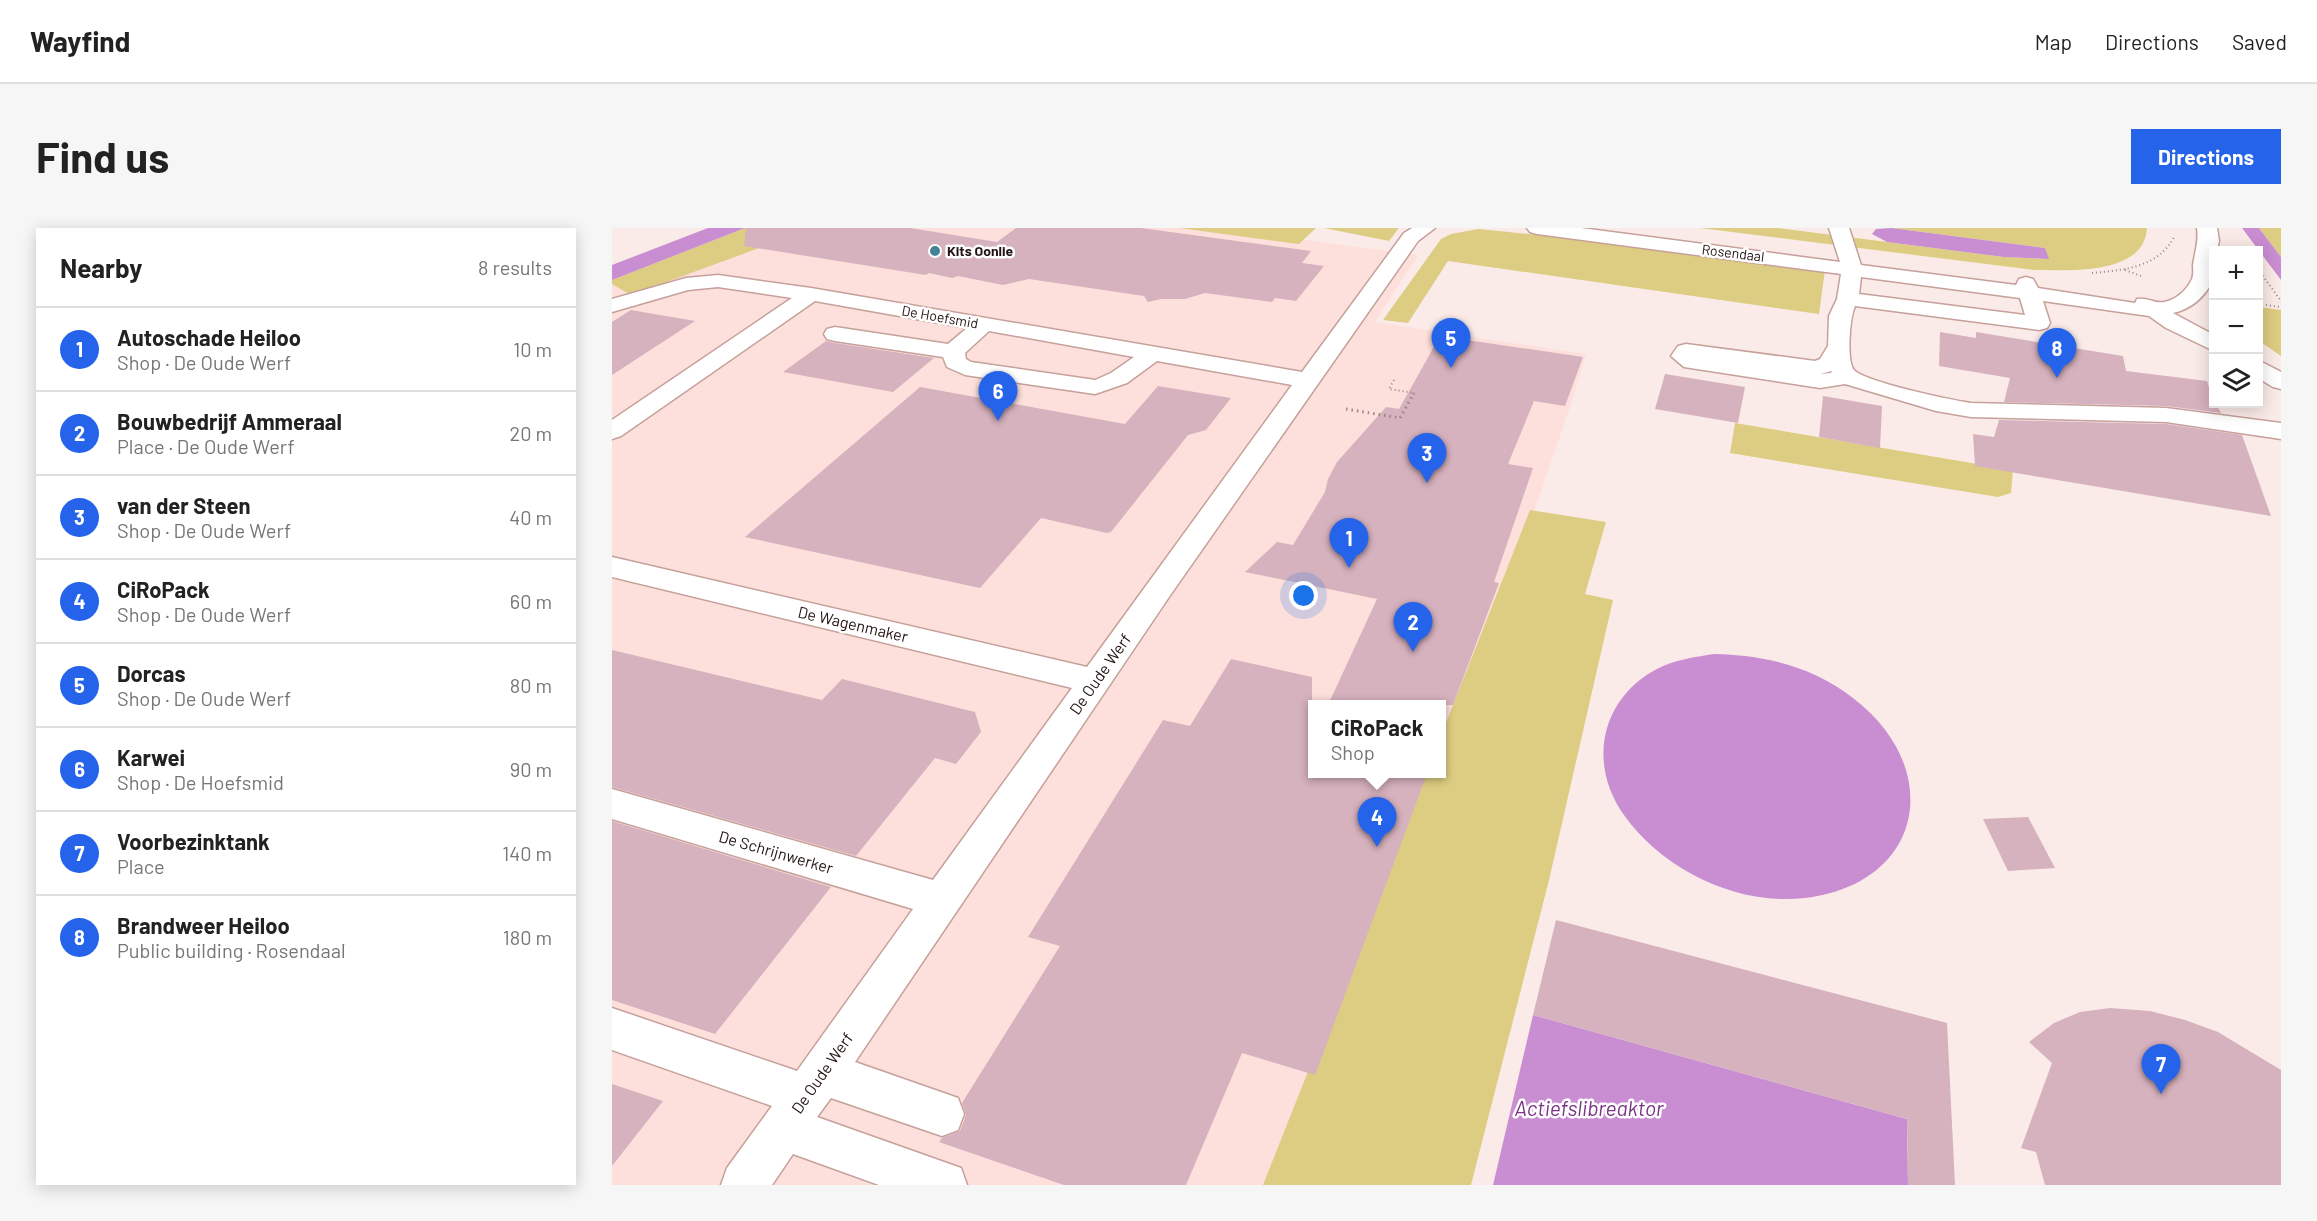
<!DOCTYPE html>
<meta charset="utf-8">
<style>
:root{--surface:#fff;--page:#f6f6f6;--text:#222;--muted:#767676;--line:#e0e0e0;--accent:#2563eb}
body{margin:0;font-family:Barlow,sans-serif;background:var(--page);color:var(--text)}
.controls{position:absolute;right:18px;top:18px;display:grid;overflow:hidden;border-radius:0px;box-shadow:0 3px 15px #0003}
.controls button{width:54px;height:54px;display:grid;place-items:center;padding:0;border:0;border-bottom:2px solid var(--line);background:var(--surface);color:var(--text);font:30px sans-serif}
.you{position:absolute;left:692px;top:368px;width:21px;height:21px;margin:-15px;border:4px solid #fff;border-radius:50%;background:#1a73e8;box-shadow:0 0 0 9px #1a73e833}
.badge{display:grid;place-items:center;width:39px;height:39px;border-radius:50%;background:var(--accent);color:#fff;font-size:20px;font-weight:700}
.pin{position:absolute;translate:-50% -50px;filter:drop-shadow(0 2px 3px #0008)}
.pin::after{content:'';position:absolute;top:32px;width:21px;height:18px;background:inherit;clip-path:polygon(0 0,100% 0,50% 100%)}
.popup{position:absolute;left:696px;top:472px;width:138px;height:78px;box-sizing:border-box;display:grid;place-content:center;border-radius:0px;background:var(--surface);filter:drop-shadow(0 2px 4px #0005);font-size:20px;white-space:nowrap;color:var(--muted)}
.popup b{font-size:22px;color:var(--text)}
.popup::after{content:'';position:absolute;left:50%;top:100%;margin-left:-12px;border:12px solid transparent;border-top-color:var(--surface)}
.list{margin:0;padding:0;list-style:none}
h2{display:flex;justify-content:space-between;align-items:center;height:78px;margin:0;padding:0 24px;font-size:26px}
h2 small{font-size:20px;font-weight:400;color:var(--muted)}
.list li{display:grid;grid-template-columns:39px 1fr auto;gap:18px;align-items:center;box-sizing:border-box;height:84px;padding:0 24px;border-top:2px solid var(--line)}
.list b{display:block;font-size:22px;white-space:nowrap}
.list p{margin:0;font-size:20px;white-space:nowrap;color:var(--muted)}
.list em{font-size:20px;font-style:normal;color:var(--muted)}
.icon{flex:none;width:33px;height:33px;fill:none;stroke:currentColor;stroke-width:2;stroke-linecap:round;stroke-linejoin:round}
.map{position:relative;flex:none;width:1669px;height:957px;overflow:hidden;border-radius:0px}
header{display:flex;align-items:center;gap:36px;box-sizing:border-box;height:84px;padding:0 30px;background:var(--surface);border-bottom:2px solid var(--line)}
header strong{font-size:28px}
nav{display:flex;gap:33px;margin-inline-start:auto;font-size:21px}
.intro{display:flex;align-items:center;justify-content:space-between;box-sizing:border-box;height:144px;padding:0 36px}
h1{margin:0;font-size:42px}
.button{padding:15px 27px;border-radius:0px;background:var(--accent);color:#fff;font-size:21px;font-weight:700}
main{display:flex;gap:36px;padding:0 36px}
aside{flex:1;background:var(--surface);border-radius:0px;box-shadow:0 3px 15px #0003}
.map>svg:first-child{display:block}
</style>
<header>
<strong>Wayfind</strong>
<nav><a>Map</a><a>Directions</a><a>Saved</a></nav>
</header>
<div class="intro"><h1>Find us</h1><a class="button">Directions</a></div>
<main>
<aside>
<h2>Nearby<small>8 results</small></h2>
<ul class="list">
<li><span class="badge">1</span><div><b>Autoschade Heiloo</b><p>Shop · De Oude Werf</p></div><em>10 m</em></li>
<li><span class="badge">2</span><div><b>Bouwbedrijf Ammeraal</b><p>Place · De Oude Werf</p></div><em>20 m</em></li>
<li><span class="badge">3</span><div><b>van der Steen</b><p>Shop · De Oude Werf</p></div><em>40 m</em></li>
<li><span class="badge">4</span><div><b>CiRoPack</b><p>Shop · De Oude Werf</p></div><em>60 m</em></li>
<li><span class="badge">5</span><div><b>Dorcas</b><p>Shop · De Oude Werf</p></div><em>80 m</em></li>
<li><span class="badge">6</span><div><b>Karwei</b><p>Shop · De Hoefsmid</p></div><em>90 m</em></li>
<li><span class="badge">7</span><div><b>Voorbezinktank</b><p>Place</p></div><em>140 m</em></li>
<li><span class="badge">8</span><div><b>Brandweer Heiloo</b><p>Public building · Rosendaal</p></div><em>180 m</em></li>
</ul>
</aside>
<div class="map">
<svg width="1669" height="957" viewBox="0 0 1669 957">
<rect width="100%" height="100%" fill="#fbebe8"/>
<path fill="#fde0db" fill-rule="evenodd" d="M 140,0 L 604,0 L 806,27 L 763,94 L 974,126 L 961,170 L 692,957 L 0,957 L 0,50 ZM 700,476 L 830,476 L 830,546 L 700,546 Z"/>
<g fill="#ddcd82">
<path d="M 133,0 L 202,0 L 19,67 L 0,56 L 0,52 Z"/>
<path d="M 567,0 L 704,0 L 687,16 Z"/>
<path d="M 712,0 L 786,0 L 786,1 L 777,13 Z"/>
<path d="M 1088,0 L 1166,0 L 1392,29 L 1436,31 L 1433,20 L 1279,0 L 1535,0 C 1532,48 1457,42 1422,42 Z"/>
<path d="M 1647,0 L 1669,0 L 1669,29 Z"/>
<path d="M 866,1 L 977,12 L 1213,42 L 1207,86 L 836,33 L 796,95 L 771,92 L 829,11 L 839,6 Z"/>
<path d="M 1647,79 L 1669,82 L 1669,128 L 1647,113 Z"/>
<path d="M 1123,195 L 1401,242 L 1399,265 L 1386,269 L 1118,225 Z"/>
<path d="M 918,282 L 994,294 L 973,366 L 1001,372 L 937,652 L 859,957 L 651,957 L 814,546 L 830,546 L 830,505 Z"/>
</g>
<g fill="#c98dd2">
<path d="M 96,0 L 133,0 L 0,52 L 0,37 Z"/>
<path d="M 1279,0 L 1433,20 L 1437,31 L 1392,29 L 1275,14 L 1260,6 L 1264,1 Z"/>
<path d="M 1630,0 L 1647,0 L 1669,29 L 1669,52 Z"/>
<path d="M 1102,426 C 1152,427 1200,438 1241,470 C 1332,539 1314,655 1193,670 C 1125,678 1051,642 1012,587 C 974,534 990,467 1049,439 C 1066,431 1084,429 1102,426 Z"/>
<path d="M 921,787 L 1295,891 L 1296,957 L 881,957 Z"/>
</g>
<g fill="#d6b1be">
<path d="M 134,0 L 298,0 L 385,14 L 404,0 L 529,0 L 699,23 L 690,35 L 712,38 L 684,73 L 663,70 L 660,74 L 593,65 L 573,71 L 549,71 L 536,74 L 532,68 L 417,51 L 391,57 L 346,48 L 340,50 L 317,45 L 314,47 L 132,18 Z"/>
<path d="M 19,82 L 83,93 L 0,147 L 0,94 Z"/>
<path d="M 1328,104 L 1364,110 L 1364,104 L 1511,128 L 1514,143 L 1595,153 L 1602,176 L 1604,176 L 1609,185 L 1554,178 L 1392,174 L 1398,150 L 1327,138 Z"/>
<path d="M 828,108 L 971,129 L 953,178 L 922,173 L 896,236 L 921,240 L 882,354 L 887,355 L 841,477 L 716,477 L 765,371 L 633,344 L 665,314 L 681,317 L 713,264 L 716,251 L 725,234 L 774,179 L 787,181 Z"/>
<path d="M 214,113 L 223,115 L 322,130 L 281,164 L 171,144 Z"/>
<path d="M 1053,146 L 1133,159 L 1126,195 L 1043,181 Z"/>
<path d="M 546,158 L 619,170 L 594,202 L 576,207 L 499,304 L 495,305 L 429,290 L 368,360 L 133,309 L 308,159 L 513,196 Z"/>
<path d="M 1211,168 L 1270,178 L 1268,220 L 1207,209 Z"/>
<path d="M 1387,192 L 1554,196 L 1630,207 L 1659,288 L 1363,238 L 1361,206 L 1382,209 Z"/>
<path d="M 0,422 L 210,472 L 230,451 L 363,484 L 369,504 L 344,536 L 323,530 L 244,628 L 0,559 Z"/>
<path d="M 619,431 L 700,449 L 700,546 L 815,546 L 703,847 L 630,825 L 574,957 L 452,957 L 327,914 L 330,910 L 348,903 L 354,887 L 350,875 L 448,718 L 416,709 L 551,492 L 578,498 Z"/>
<path d="M 1416,589 L 1443,640 L 1396,643 L 1371,591 Z"/>
<path d="M 0,593 L 219,659 L 103,806 L 0,772 Z"/>
<path d="M 944,692 L 1335,795 L 1343,957 L 1296,957 L 1295,891 L 921,787 Z"/>
<path d="M 1498,780 L 1538,783 L 1573,792 L 1606,804 L 1669,842 L 1669,957 L 1433,957 L 1424,924 L 1409,920 L 1440,835 L 1417,814 L 1442,795 L 1468,784 Z"/>
<path d="M 0,856 L 51,873 L 0,938 Z"/>
</g>
<g fill="none" stroke-linecap="round" stroke-linejoin="round">
<defs>
<g id="minor">
<path d="M 800,0 L 823,0 L 806,13 L 557,369 L 243,834 L 346,870 L 352,886 L 346,902 L 330,908 L 219,870 L 205,889 L 349,940 L 355,957 L 267,957 L 181,926 L 160,957 L 109,957 L 115,940 L 160,878 L 0,822 L 0,780 L 185,843 L 301,681 L 0,591 L 0,561 L 321,652 L 460,460 L 0,349 L 0,329 L 475,439 L 680,157 L 545,133 L 515,155 L 483,166 L 353,147 L 335,139 L 331,129 L 223,113 L 215,111 L 212,106 L 215,101 L 223,99 L 336,116 L 355,100 L 203,73 L 9,208 L 0,211 L 0,192 L 180,70 L 106,59 L 76,62 L 0,84 L 0,71 L 74,50 L 106,47 L 199,60 L 690,144 L 792,5 ZM 377,103 L 522,129 L 499,145 L 483,152 L 359,134 L 354,131 L 353,125 Z"/>
<path d="M 915,0 L 969,0 L 1228,34 L 1217,0 L 1237,0 L 1249,37 L 1404,57 L 1407,51 L 1414,49 L 1421,51 L 1426,60 L 1523,75 L 1525,71 C 1536,69 1543,76 1552,74 C 1564,72 1575,62 1580,51 C 1582,46 1581,42 1581,37 C 1583,23 1587,14 1585,0 L 1605,0 L 1607,13 L 1605,22 L 1602,22 C 1602,31 1604,44 1601,52 C 1593,69 1579,81 1561,85 L 1602,107 L 1602,123 L 1554,100 L 1537,88 L 1431,73 L 1438,95 L 1435,100 L 1427,102 L 1243,78 C 1238,89 1234,132 1242,142 C 1253,154 1339,172 1359,175 L 1554,180 L 1669,195 L 1669,211 L 1554,194 L 1359,189 L 1324,183 L 1233,156 L 1208,160 L 1072,139 L 1059,128 L 1066,118 L 1074,116 L 1203,133 L 1208,131 L 1216,118 L 1217,88 L 1225,71 L 1229,46 L 925,6 L 918,4 ZM 1249,49 L 1408,70 L 1413,87 L 1247,66 ZM 1220,143 L 1219,145 L 1208,146 Z"/>
<path d="M 1646,132 L 1669,144 L 1669,161 L 1661,159 L 1646,150 Z"/>
</g>
</defs>
<use href="#minor" stroke="#c6a09a" stroke-width="3"/>
<g stroke="#978885" stroke-width="2" stroke-dasharray="1 3" stroke-linecap="butt">
<path d="M 1646,41 L 1669,73"/>
<path d="M 1513,42 L 1529,48"/>
<path d="M 1480,45 C 1511,42 1546,40 1562,9"/>
<path d="M 1646,76 L 1669,79"/>
<path d="M 782,152 L 777,161 L 802,165 L 801,167"/>
</g>
<path stroke="#978885" stroke-width="3" stroke-dasharray="1.5 4" stroke-linecap="butt" d="M 734,181 L 788,190 L 802,165"/>
<use href="#minor" fill="#fff" fill-rule="evenodd"/>
</g>
<circle fill="#438396" stroke="#fff" stroke-width="2" cx="323" cy="23" r="6"/>
<g text-anchor="middle" stroke-width="5" stroke-linejoin="round" paint-order="stroke">
<g font-size="14" font-weight="bold" fill="#221412" stroke="#fff" text-anchor="start">
<text x="335" y="28">Kits Oonlie</text>
</g>
<g font-size="14" fill="#221412" stroke="#fff">
<text transform="translate(1121 25) rotate(7)" y="5">Rosendaal</text>
<text transform="translate(328 89) rotate(10)" y="5">De Hoefsmid</text>
</g>
<g font-size="16" fill="#221412" stroke="#fff">
<text transform="translate(241 396) rotate(13)" y="6">De Wagenmaker</text>
<text transform="translate(488 446) rotate(-55)" y="6">De Oude Werf</text>
<text transform="translate(164 624) rotate(16)" y="6">De Schrijnwerker</text>
<text transform="translate(210 845) rotate(-55)" y="6">De Oude Werf</text>
</g>
<g font-size="21" font-style="italic" fill="#7b3386" stroke="#fff">
<text x="977" y="888">Actiefslibreaktor</text>
</g>
</g>
</svg>
<div class="controls">
<button>+</button>
<button>−</button>
<button><svg class="icon" aria-label="layers" viewBox="0 0 24 24"><path d="M12 4l9 5-9 5-9-5zM3 14l9 5 9-5"/></svg></button>
</div>
<div class="you"></div>
<div class="pin badge" style="left:737px;top:340px">1</div>
<div class="pin badge" style="left:801px;top:424px">2</div>
<div class="pin badge" style="left:815px;top:255px">3</div>
<div class="pin badge" style="left:765px;top:619px">4</div>
<div class="popup"><b>CiRoPack</b>Shop</div>
<div class="pin badge" style="left:839px;top:140px">5</div>
<div class="pin badge" style="left:386px;top:193px">6</div>
<div class="pin badge" style="left:1549px;top:866px">7</div>
<div class="pin badge" style="left:1445px;top:150px">8</div>
</div>
</main>
